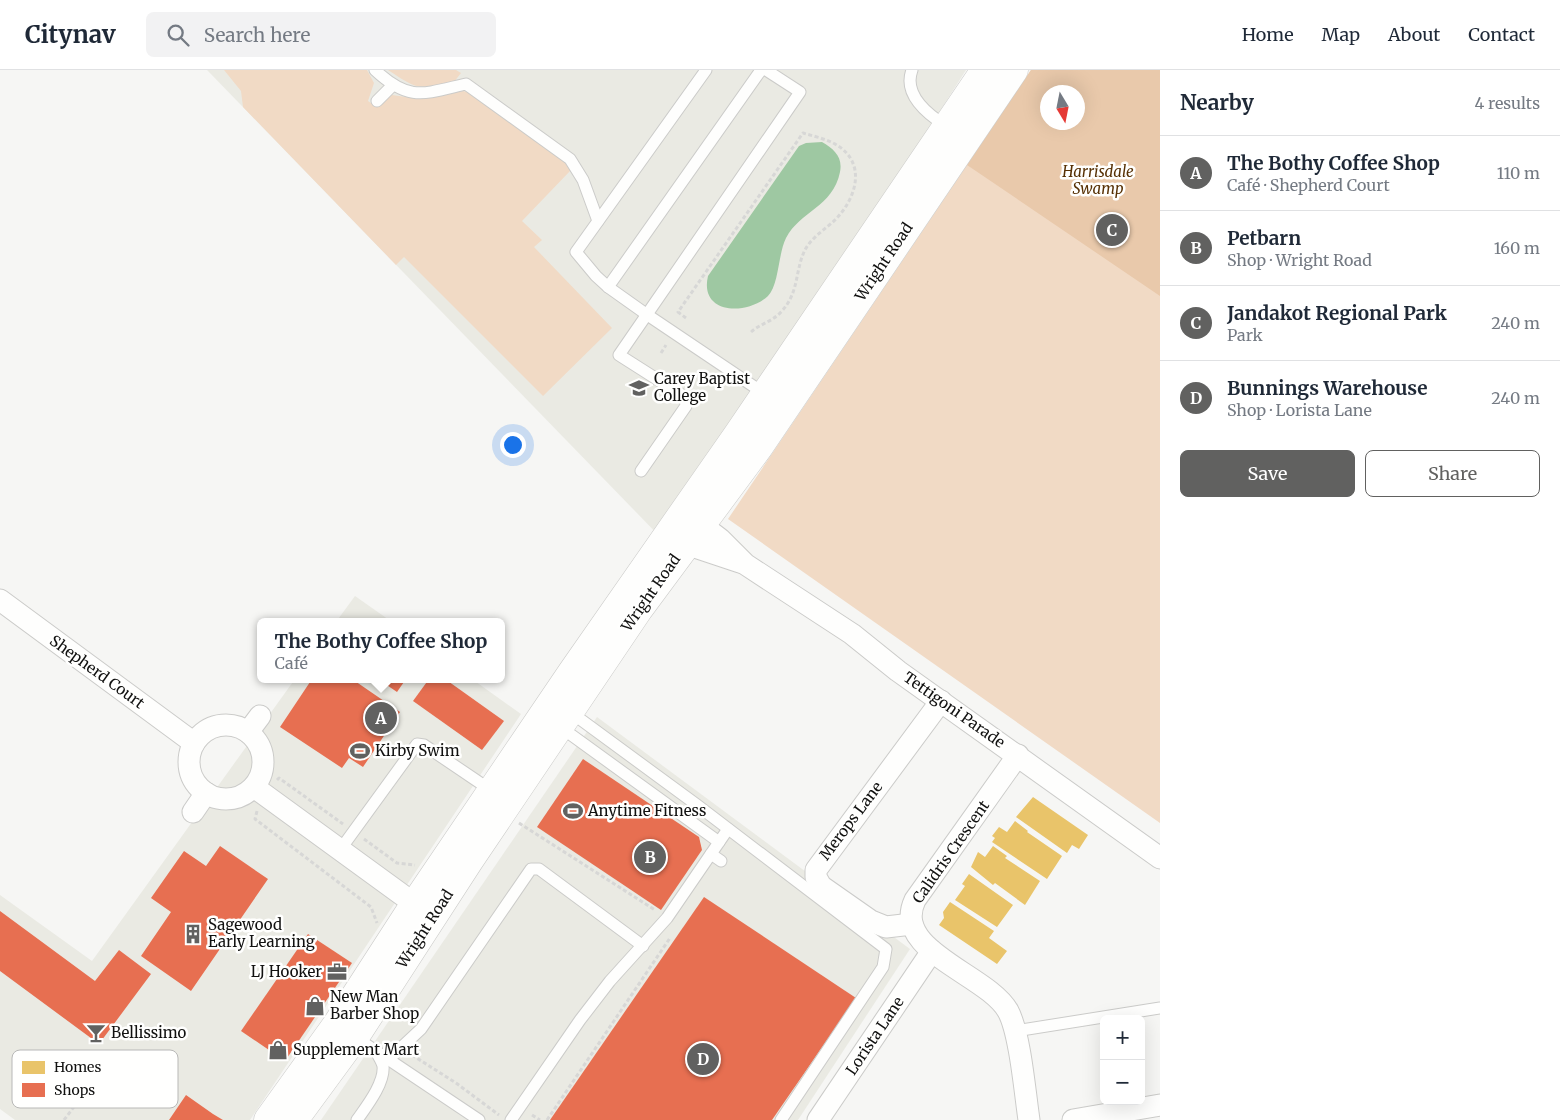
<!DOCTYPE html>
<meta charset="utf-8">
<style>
:root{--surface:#fff;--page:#f2f2f3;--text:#1f2937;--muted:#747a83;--line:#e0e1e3;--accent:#616160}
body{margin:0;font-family:Merriweather,serif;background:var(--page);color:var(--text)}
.controls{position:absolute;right:15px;bottom:15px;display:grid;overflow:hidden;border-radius:8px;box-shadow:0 5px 20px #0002}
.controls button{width:45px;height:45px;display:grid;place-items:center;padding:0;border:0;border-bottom:1px solid var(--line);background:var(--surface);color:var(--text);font:25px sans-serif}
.compass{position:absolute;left:1040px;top:15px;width:45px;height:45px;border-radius:50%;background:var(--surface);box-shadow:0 5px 20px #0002;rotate:170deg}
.you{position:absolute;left:512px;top:374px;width:18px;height:18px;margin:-12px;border:4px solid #fff;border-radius:50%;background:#1a73e8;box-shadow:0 0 0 8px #1a73e833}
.badge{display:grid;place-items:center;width:32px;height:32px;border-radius:50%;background:var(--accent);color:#fff;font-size:16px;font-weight:700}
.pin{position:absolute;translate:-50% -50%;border:2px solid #fff;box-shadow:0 1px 5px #0006}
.popup{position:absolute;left:257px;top:548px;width:248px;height:65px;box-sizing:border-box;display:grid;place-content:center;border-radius:8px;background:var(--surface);filter:drop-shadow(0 1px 4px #0005);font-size:16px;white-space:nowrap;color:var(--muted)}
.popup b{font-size:19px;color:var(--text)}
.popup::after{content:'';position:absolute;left:50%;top:100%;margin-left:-10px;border:10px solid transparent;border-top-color:var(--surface)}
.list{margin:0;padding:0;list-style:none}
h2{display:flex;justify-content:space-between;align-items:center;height:65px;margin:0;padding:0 20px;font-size:21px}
h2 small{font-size:16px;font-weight:400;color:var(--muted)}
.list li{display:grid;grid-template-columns:32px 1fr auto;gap:15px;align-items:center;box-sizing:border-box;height:75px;padding:0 20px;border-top:1px solid var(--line)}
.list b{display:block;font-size:19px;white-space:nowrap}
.list p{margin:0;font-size:16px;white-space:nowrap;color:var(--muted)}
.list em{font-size:16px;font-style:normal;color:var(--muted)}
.actions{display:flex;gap:10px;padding:15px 20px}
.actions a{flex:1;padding:11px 0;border:1px solid var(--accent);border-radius:8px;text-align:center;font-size:18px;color:var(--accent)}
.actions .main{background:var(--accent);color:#fff}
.icon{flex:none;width:28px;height:28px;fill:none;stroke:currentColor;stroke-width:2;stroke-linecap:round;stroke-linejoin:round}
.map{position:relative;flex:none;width:1160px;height:1050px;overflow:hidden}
header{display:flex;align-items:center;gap:30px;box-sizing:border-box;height:70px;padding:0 25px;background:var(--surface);border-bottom:1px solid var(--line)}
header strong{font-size:24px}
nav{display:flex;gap:28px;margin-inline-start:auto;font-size:18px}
.search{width:350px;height:45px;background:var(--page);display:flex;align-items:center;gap:12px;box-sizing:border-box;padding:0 18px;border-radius:8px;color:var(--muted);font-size:19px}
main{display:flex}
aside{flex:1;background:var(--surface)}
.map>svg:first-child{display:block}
</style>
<header>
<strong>Citynav</strong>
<div class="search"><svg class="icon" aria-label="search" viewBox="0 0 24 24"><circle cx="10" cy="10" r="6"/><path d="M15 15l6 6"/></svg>Search here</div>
<nav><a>Home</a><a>Map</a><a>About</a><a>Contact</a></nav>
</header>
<main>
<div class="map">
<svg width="1160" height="1050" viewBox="0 0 1160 1050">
<rect width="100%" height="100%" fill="#f6f6f4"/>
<g fill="#eaeae3">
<path d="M 207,0 L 966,0 L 666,473 Z"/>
<path d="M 355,526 L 392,552 L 336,552 Z"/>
<path d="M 295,609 L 472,609 L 521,644 L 250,1050 L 15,1050 L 0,1039 L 0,825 L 92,891 Z"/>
<path d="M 597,647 L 910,879 L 798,1050 L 321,1050 Z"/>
</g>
<g fill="#f1dac5" fill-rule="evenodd">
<path d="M 224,0 L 367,0 L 374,13 L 368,31 L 377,37 L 392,25 L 420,29 L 463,21 L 471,23 L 567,93 L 571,100 L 522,151 L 542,170 L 534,177 L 612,258 L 543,326 L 404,187 L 396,195 L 243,37 L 241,21 Z"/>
<path d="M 388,0 L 456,0 L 461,3 L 454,12 C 417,19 420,21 388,0 Z"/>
<path d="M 1031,0 L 1160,0 L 1160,753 L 728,449 ZM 1048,22 L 1078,22 L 1078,52 L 1048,52 Z"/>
</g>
<path fill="#e9c9ab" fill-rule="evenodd" d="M 1031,0 L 1160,0 L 1160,226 L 967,95 ZM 1048,22 L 1078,22 L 1078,52 L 1048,52 Z"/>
<path fill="#9ec8a2" d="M 822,72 C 834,79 843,87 840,102 C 833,137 800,141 786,168 C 778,184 779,215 768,226 C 746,246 699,244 708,206 L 799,76 L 806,73 Z"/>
<g fill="#e9c46a">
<path d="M 1033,727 L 1088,765 L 1079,779 L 1072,775 L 1067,783 L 1016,747 Z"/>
<path d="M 1015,751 L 1028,761 L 1027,762 L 1062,786 L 1047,809 L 992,772 L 995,768 L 992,766 L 999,757 L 1007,762 Z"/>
<path d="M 993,776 L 1007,786 L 1005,788 L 1040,811 L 1025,835 L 995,813 L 993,815 L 971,797 L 978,782 L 985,787 Z"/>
<path d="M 969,804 L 1013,835 L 997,857 L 955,830 L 965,816 L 962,814 Z"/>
<path d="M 950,832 L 994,861 L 989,868 L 1007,881 L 997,894 L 939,855 L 944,848 L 943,842 Z"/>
</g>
<g fill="#e76f51">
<path d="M 312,609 L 352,609 L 400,642 L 363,697 L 349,688 L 342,698 L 280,657 Z"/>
<path d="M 378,609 L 406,609 L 397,622 Z"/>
<path d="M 429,609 L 445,609 L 504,651 L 482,680 L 413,631 Z"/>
<path d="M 583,689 L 699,767 L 702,780 L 661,840 L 537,757 Z"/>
<path d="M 220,776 L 268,809 L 191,921 L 141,886 L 171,842 L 151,828 L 184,781 L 206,796 Z"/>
<path d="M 704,827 L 856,928 L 772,1050 L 550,1050 Z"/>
<path d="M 0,841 L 95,911 L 119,880 L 151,904 L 99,974 L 0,901 Z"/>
<path d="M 308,864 L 352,893 L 285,991 L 241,961 Z"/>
<path d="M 186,1025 L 213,1044 L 223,1050 L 169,1050 Z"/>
</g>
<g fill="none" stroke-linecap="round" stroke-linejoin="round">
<defs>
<g id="lane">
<path d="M 375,0 C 409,32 423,24 466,14 L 570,89 L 583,110 L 598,151"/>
<path d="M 706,0 L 576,182 L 596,206 L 608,217 L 646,244 L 765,324"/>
<path d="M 912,0 C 903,24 927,44 946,56"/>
<path d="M 377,31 L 392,16"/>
<path d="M 608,217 L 761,0"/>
<path d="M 641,401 L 686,336 L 685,327 L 619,285 L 800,22 L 766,0"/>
<path d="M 569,641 L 697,735 L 886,879 L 883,897 L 781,1050"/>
<path d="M 559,656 L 719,772"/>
<path d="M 340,780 L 417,674 L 424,675 L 492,721"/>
<path d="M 711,784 L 721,791"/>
<path d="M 1015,961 L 1160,938"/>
<path d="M 355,967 L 479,1050"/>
<path d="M 389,989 L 421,959 L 531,799 L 539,799 L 643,876"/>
<path d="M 357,1050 C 366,1037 385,1013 383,996 C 382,991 378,986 376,981"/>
<path d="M 511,1050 L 580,950 L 610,911 L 667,848 L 728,759"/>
</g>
<g id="street">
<path d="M 690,446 L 720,469 L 745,494 L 852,564 L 898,601 L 1160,788"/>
<path d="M 676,467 L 686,474 L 740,492"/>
<path d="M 0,530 L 194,673"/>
<circle cx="226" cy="692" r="37"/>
<path d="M 248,662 L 260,646"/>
<path d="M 1018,685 L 915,830 C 891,881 987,904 1008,941 C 1020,963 1025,1023 1029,1050"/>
<path d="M 254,717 L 427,843"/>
<path d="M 193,742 L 206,723"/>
<path d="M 912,854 L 886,857 L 871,851 L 821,816 L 816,807 L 816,800 L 941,631"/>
<path d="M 818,1050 L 932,881"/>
<path d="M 1073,1050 L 1160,1035"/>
</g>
<g id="secondary">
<path d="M 268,1050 L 337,954 L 414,835 L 572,602 L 738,364 L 985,0"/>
<path d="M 294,1050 L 355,967 L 469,791 L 639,539 L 759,377 L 1014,0"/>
</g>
</defs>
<use href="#lane" stroke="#cbcbc9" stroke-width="13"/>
<use href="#street" stroke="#cbcbc9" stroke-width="23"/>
<use href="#secondary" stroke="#cbcbc9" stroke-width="29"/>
<g stroke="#d7d7d6" stroke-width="3" stroke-dasharray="4 2.5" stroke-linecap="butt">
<path d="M 686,248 L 678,242 L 803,63 C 813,66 826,69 835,74 C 867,92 857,127 836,149 C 826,159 810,168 804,182 C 795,202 799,223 781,242 C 772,252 759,254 750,263"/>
<path d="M 661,283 L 666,275"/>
<path d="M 277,710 L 279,708 L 343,754"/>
<path d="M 257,741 L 255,749 L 371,837 L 377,853"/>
<path d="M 519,753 L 655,840"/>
<path d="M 364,769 L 397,793 L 415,795"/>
<path d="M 412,985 L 456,1013 L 499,1045"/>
<path d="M 532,1045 L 540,1050"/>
<path d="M 64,1050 L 98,1005"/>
<path d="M 547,1050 L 670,868"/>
</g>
<use href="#lane" stroke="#fefefd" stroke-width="11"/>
<use href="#street" stroke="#fefefd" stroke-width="21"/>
<use href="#secondary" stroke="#fefefd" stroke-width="28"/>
</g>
<defs>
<symbol id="school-bare" viewBox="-9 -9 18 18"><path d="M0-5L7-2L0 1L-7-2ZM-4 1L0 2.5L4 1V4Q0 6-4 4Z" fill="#616160" stroke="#fffffe" stroke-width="2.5" paint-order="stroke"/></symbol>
<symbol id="stadium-bare" viewBox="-9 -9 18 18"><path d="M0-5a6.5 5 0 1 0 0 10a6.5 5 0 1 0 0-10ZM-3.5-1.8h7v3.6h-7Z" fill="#616160" stroke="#fffffe" stroke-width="2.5" paint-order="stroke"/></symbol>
<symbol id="building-bare" viewBox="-9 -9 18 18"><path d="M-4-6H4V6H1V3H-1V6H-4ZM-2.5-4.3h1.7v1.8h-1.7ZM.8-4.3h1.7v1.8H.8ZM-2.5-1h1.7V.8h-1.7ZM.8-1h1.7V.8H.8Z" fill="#616160" stroke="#fffffe" stroke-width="2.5" paint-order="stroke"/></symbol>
<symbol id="office-bare" viewBox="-9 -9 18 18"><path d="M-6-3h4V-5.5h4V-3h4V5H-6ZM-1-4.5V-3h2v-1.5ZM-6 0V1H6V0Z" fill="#616160" stroke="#fffffe" stroke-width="2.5" paint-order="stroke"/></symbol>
<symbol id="shop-bare" viewBox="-9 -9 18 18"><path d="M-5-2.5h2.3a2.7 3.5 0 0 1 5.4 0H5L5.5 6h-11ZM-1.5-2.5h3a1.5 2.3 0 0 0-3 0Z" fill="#616160" stroke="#fffffe" stroke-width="2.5" paint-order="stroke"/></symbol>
<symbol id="bar-bare" viewBox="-9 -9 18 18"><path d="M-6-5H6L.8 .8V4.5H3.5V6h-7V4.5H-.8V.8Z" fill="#616160" stroke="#fffffe" stroke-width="2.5" paint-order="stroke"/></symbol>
</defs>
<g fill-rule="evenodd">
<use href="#school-bare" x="625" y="304" width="28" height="28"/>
<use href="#stadium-bare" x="346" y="667" width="28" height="28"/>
<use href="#stadium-bare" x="559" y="727" width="28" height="28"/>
<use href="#building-bare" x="179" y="850" width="28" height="28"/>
<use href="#office-bare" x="323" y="888" width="28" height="28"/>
<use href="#shop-bare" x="301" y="922" width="28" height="28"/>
<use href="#bar-bare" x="82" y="949" width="28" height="28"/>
<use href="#shop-bare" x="264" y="966" width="28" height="28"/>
</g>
<g text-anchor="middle" stroke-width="5" stroke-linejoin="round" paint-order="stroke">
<g font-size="15" font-style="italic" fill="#573105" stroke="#fffffe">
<text x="1098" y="107">Harrisdale<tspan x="1098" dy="17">Swamp</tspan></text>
</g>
<g font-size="15" fill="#111110" stroke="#fffffe">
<text transform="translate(884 192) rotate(-56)" y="5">Wright Road</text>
<text transform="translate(651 523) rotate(-55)" y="5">Wright Road</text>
<text transform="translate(97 602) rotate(36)" y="5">Shepherd Court</text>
<text transform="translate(954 640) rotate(35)" y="5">Tettigoni Parade</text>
<text transform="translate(851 751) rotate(-53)" y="5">Merops Lane</text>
<text transform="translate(951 782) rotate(-55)" y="5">Calidris Crescent</text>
<text transform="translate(425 859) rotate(-57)" y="5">Wright Road</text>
<text transform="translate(875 966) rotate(-56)" y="5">Lorista Lane</text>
</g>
<g font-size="15" fill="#111110" stroke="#fffffe" text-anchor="start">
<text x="654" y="314">Carey Baptist<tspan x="654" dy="17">College</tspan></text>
<text x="375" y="686">Kirby Swim</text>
<text x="588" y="746">Anytime Fitness</text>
<text x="208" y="860">Sagewood<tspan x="208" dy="17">Early Learning</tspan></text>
<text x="322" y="907" text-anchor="end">LJ Hooker</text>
<text x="330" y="932">New Man<tspan x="330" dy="17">Barber Shop</tspan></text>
<text x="111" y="968">Bellissimo</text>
<text x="293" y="985">Supplement Mart</text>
</g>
</g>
<rect x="12" y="980" width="166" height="58" rx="8" fill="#fffffe" stroke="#b8b8b7" stroke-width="1"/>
<rect x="22" y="991" width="23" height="13" fill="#e9c46a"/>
<rect x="22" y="1013" width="23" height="14" fill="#e76f51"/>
<g font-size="14" fill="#111110">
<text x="54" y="1002">Homes</text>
<text x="54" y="1025">Shops</text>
</g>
</svg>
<div class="controls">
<button>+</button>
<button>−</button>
</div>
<svg class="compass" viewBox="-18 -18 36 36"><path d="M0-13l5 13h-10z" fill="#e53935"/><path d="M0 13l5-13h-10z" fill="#747a83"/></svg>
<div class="you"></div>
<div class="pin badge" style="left:381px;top:648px">A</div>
<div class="popup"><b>The Bothy Coffee Shop</b>Café</div>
<div class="pin badge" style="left:650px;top:787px">B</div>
<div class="pin badge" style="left:1112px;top:160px">C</div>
<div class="pin badge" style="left:703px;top:989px">D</div>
</div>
<aside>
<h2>Nearby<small>4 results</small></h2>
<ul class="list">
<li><span class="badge">A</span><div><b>The Bothy Coffee Shop</b><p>Café · Shepherd Court</p></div><em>110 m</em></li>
<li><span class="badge">B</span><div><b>Petbarn</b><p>Shop · Wright Road</p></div><em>160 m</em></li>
<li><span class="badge">C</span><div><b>Jandakot Regional Park</b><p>Park</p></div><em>240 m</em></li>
<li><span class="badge">D</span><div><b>Bunnings Warehouse</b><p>Shop · Lorista Lane</p></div><em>240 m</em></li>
</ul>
<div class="actions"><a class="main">Save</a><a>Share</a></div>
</aside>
</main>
